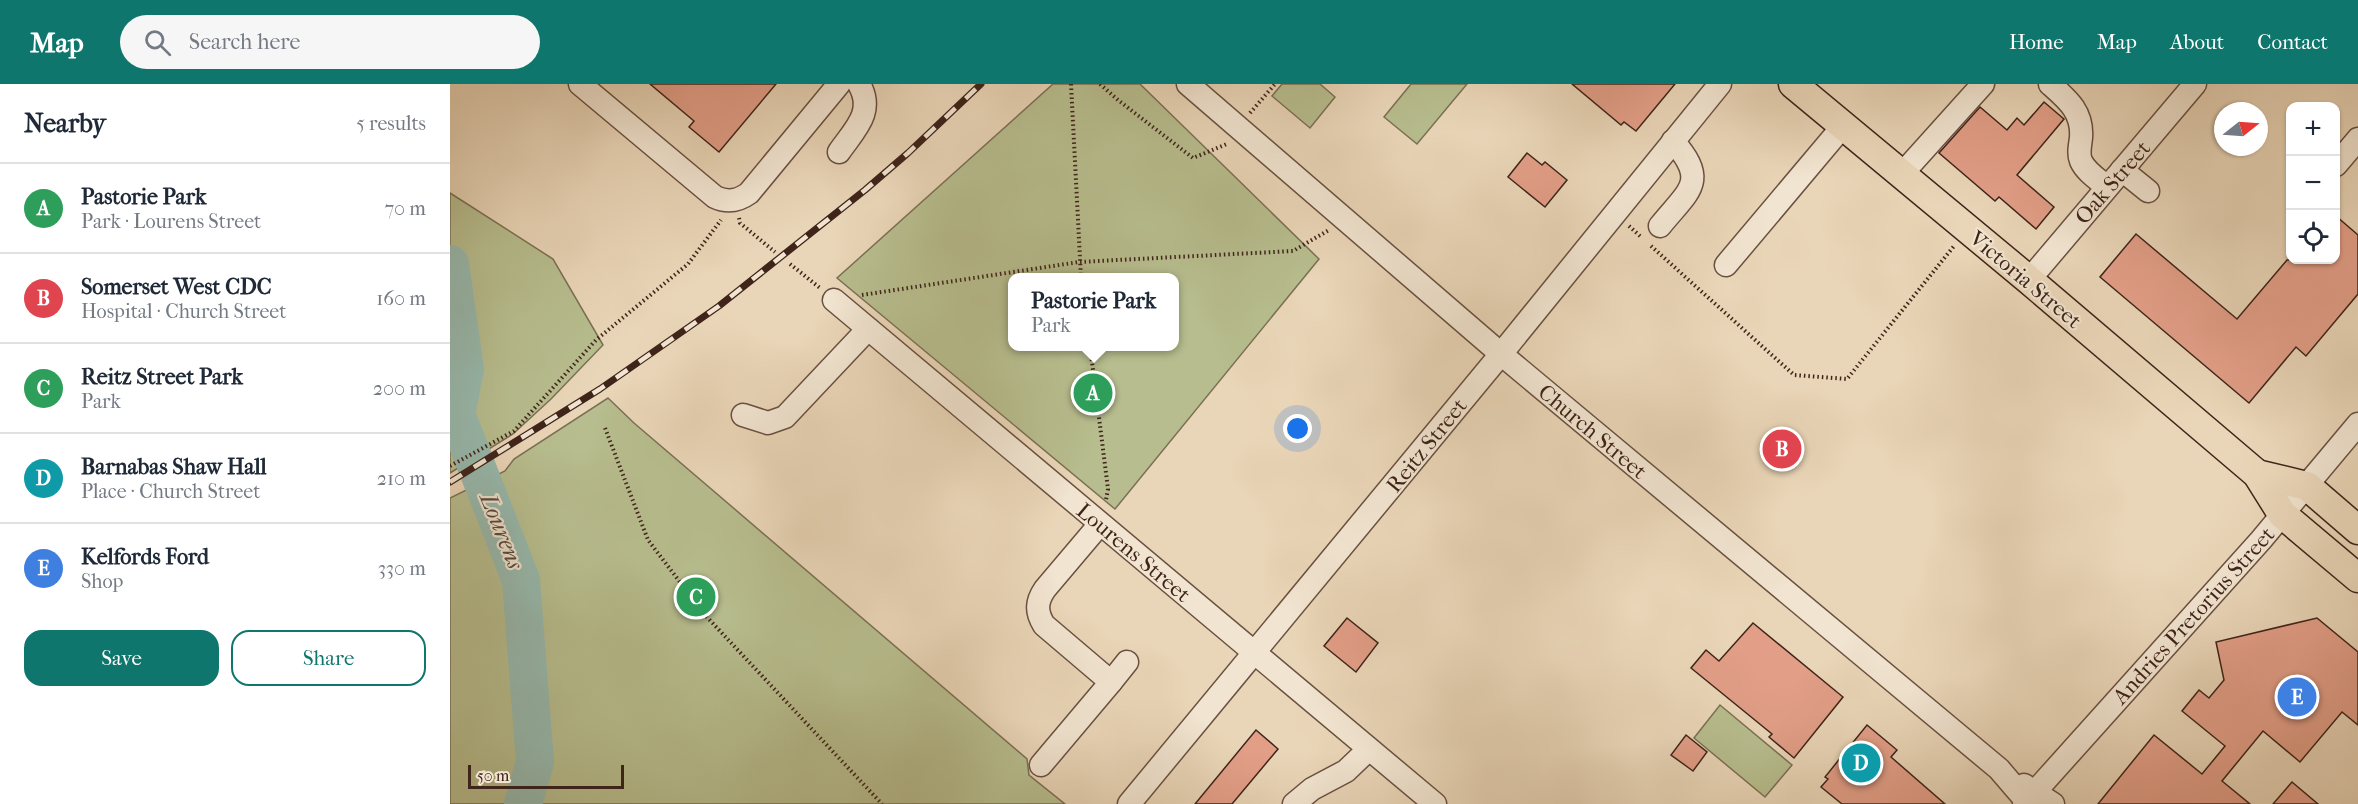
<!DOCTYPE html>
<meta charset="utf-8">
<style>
:root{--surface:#fff;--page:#f6f6f7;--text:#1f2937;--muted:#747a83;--line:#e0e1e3;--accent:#0f766e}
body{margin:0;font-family:"IM FELL French Canon",serif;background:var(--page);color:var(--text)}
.controls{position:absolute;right:18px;top:18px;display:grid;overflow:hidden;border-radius:12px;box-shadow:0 2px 4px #0004}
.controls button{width:54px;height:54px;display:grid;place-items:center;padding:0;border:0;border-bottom:2px solid var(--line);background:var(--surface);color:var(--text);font:30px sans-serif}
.compass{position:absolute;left:1764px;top:18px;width:54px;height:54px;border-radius:50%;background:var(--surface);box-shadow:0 2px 4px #0004;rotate:73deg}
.scale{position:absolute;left:18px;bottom:15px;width:156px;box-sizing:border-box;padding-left:6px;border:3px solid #3f241a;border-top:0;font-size:16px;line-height:21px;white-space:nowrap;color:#3f241a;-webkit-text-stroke:4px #f1e4d0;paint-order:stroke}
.you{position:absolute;left:848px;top:345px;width:21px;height:21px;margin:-15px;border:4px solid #fff;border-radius:50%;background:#1a73e8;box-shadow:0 0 0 9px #1a73e833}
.badge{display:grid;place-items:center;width:39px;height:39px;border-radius:50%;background:var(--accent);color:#fff;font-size:20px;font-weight:700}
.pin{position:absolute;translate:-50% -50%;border:3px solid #fff;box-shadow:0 2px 6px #0006}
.popup{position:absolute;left:558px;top:189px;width:171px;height:78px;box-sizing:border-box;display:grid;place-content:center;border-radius:12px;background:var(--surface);filter:drop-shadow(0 2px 4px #0005);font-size:20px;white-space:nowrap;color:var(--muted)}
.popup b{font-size:22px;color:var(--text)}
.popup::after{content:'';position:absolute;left:50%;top:100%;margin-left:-12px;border:12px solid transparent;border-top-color:var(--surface)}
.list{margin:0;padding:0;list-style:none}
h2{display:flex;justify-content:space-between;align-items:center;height:78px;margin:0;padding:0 24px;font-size:26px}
h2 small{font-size:20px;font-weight:400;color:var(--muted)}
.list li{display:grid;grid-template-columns:39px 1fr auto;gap:18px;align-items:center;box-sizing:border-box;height:90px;padding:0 24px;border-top:2px solid var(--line)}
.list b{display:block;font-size:22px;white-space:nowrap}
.list p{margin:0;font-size:20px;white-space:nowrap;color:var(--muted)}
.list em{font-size:20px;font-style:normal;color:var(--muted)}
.actions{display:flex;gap:12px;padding:18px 24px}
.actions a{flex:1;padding:14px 0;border:2px solid var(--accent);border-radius:18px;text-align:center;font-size:21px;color:var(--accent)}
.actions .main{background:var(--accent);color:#fff}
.icon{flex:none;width:33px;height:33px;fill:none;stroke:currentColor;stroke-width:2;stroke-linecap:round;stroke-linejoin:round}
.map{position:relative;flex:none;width:1908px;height:720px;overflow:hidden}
header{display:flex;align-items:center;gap:36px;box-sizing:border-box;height:84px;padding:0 30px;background:var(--accent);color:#fff}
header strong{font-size:28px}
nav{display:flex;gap:33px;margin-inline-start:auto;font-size:21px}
.search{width:420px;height:54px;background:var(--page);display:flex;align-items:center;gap:15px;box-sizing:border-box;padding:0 21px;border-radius:33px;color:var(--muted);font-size:22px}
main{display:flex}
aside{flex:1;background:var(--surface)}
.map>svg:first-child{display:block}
</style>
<header>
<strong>Map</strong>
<div class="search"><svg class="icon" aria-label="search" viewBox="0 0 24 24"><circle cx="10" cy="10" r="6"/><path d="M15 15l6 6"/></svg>Search here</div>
<nav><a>Home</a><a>Map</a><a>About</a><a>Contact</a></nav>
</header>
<main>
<aside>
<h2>Nearby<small>5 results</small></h2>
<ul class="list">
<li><span class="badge" style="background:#2e9e5b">A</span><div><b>Pastorie Park</b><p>Park · Lourens Street</p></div><em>70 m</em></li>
<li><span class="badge" style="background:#e0444e">B</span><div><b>Somerset West CDC</b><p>Hospital · Church Street</p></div><em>160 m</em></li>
<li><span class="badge" style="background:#2e9e5b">C</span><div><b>Reitz Street Park</b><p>Park</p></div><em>200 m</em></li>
<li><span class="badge" style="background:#0f9aa8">D</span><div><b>Barnabas Shaw Hall</b><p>Place · Church Street</p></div><em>210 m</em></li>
<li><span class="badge" style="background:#3f7fe0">E</span><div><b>Kelfords Ford</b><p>Shop</p></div><em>330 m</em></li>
</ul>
<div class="actions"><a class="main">Save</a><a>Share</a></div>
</aside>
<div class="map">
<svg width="1908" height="720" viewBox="0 0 1908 720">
<rect width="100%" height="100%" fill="#e9d5b7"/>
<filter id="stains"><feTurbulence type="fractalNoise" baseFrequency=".00333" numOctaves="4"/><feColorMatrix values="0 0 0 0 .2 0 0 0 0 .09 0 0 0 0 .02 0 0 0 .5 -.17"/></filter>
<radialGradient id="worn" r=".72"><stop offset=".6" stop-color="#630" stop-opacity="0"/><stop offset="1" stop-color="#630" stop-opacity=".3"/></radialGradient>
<g fill="#b7bd8e" stroke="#7b7054" stroke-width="1.5" fill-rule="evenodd">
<path d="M 603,0 L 690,0 L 869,175 L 665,425 L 387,194 ZM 562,194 L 724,194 L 724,262 L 562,262 Z"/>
<path d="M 832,0 L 870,0 L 885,13 L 860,44 L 822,12 Z"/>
<path d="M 961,0 L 1017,0 L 967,60 L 934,33 Z"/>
<path d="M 0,109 L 103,175 L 153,261 L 101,315 L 63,350 L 0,389 Z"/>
<path d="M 158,314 L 184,339 L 577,675 L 579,691 L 615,720 L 0,720 L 0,414 L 55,387 L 64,375 Z"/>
<path d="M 1270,621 L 1342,681 L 1315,713 L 1244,654 Z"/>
</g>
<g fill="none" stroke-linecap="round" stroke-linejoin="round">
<path stroke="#97b9ad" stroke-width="38" d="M 0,180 L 15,286 L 6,330 L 71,496 L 85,678 L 73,720"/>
</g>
<g fill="#e29e87" stroke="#3f241a" stroke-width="1.5">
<path d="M 200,0 L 326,0 L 269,68 L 239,43 L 244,37 Z"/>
<path d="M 1122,0 L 1225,0 L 1186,47 L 1174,38 L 1171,41 Z"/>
<path d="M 1594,18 L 1614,35 L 1567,91 L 1604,123 L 1586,145 L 1549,113 L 1545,117 L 1489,69 L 1530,23 L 1557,46 L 1567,34 L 1574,41 Z"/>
<path d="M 1077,69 L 1092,81 L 1095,78 L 1117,96 L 1095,123 L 1058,93 Z"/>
<path d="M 1886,132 L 1908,151 L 1908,210 L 1856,272 L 1846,263 L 1799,319 L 1650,193 L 1686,150 L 1787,235 L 1837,176 L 1886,176 Z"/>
<path d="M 897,534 L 928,559 L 906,588 L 874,562 Z"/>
<path d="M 1867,534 L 1908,568 L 1908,641 L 1892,628 L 1850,678 L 1813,647 L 1772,697 L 1800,720 L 1648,720 L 1704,651 L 1752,690 L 1775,662 L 1732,627 L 1749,606 L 1759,614 L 1774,596 L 1766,558 Z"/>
<path d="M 1303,539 L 1393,613 L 1344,674 L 1319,653 L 1322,650 L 1241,584 L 1256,566 L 1269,577 Z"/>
<path d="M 1417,641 L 1447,666 L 1441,673 L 1495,720 L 1392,720 L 1371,703 L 1378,695 L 1375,693 Z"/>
<path d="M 806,646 L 828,665 L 782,720 L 745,720 Z"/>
<path d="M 1236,651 L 1257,668 L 1243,687 L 1221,671 Z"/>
<path d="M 1842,698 L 1868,720 L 1823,720 Z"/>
</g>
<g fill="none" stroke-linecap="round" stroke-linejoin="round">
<defs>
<g id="minor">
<path d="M 130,0 L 265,113 C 278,119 288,117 299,109 L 389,0"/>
<path d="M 738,0 L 1051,270 L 1549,685 L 1579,720"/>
<path d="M 1600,0 C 1618,16 1633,28 1631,54 C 1630,62 1628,70 1631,77 C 1636,88 1649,96 1657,103"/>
<path d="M 389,68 C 405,45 425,28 409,0"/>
<path d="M 1886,81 L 1908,55"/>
<path d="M 1672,86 L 1698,107"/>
<path d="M 1451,91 L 1533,0"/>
<path d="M 1210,142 C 1239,106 1259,98 1223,57"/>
<path d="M 1276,181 L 1393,42"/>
<path d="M 1579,196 L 1745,0"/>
<path d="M 384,216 L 985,720"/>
<path d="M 293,331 L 318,339 L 335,333 L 418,245"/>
<path d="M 661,598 L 677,578"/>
<path d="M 591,681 L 661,598 L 594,541 C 586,528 586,518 595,505 L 650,440"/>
<path d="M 1574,701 L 1603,720"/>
<path d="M 679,720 L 1051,270 L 1270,0"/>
<path d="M 844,720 L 862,705 L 896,687 L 919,665"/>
<path d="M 1574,720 L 1811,456 L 1908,340"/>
</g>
<g id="major">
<path d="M 1343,0 L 1579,196 L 1807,390 L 1832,430 L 1908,494"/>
<path d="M 1807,390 L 1857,402 L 1908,446"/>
</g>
</defs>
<use href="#minor" stroke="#6a5041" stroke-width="25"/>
<use href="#major" stroke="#3f241a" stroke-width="31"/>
<g stroke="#3f241a" stroke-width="4" stroke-dasharray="1.5 3" stroke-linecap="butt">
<path d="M 621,0 L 631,194"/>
<path d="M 650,0 L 668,16 L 743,74 L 777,60"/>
<path d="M 800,29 L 825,0"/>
<path d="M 289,134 L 290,139 L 325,168"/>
<path d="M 1179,142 L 1191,153"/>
<path d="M 1201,162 L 1344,291 L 1397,295 L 1504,162"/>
<path d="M 340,180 L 370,204"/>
<path d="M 412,211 L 629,178 L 843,167 L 879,146"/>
<path d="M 640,262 L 658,405 L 656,416"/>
<path d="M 155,344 L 198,456 L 255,531 L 432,720"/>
<path d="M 0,382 L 64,347 L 146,256 L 238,180 L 271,136"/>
</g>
<use href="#minor" stroke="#f1e4d0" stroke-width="22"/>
<use href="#major" stroke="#e9d5b7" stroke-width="28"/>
<defs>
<path id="rail" d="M 0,398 L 150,305 L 269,222 L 415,106 L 458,69 L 531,0"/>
</defs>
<use href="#rail" stroke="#3f241a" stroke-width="7"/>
<use href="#rail" stroke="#f1e4d0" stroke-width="4.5" stroke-dasharray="14" stroke-linecap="butt"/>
</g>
<g text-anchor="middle" stroke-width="4.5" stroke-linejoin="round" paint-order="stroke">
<g font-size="22" fill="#3f241a" stroke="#f1e4d0">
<text transform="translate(1662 98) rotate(-49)" y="8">Oak Street</text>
<text transform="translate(1576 195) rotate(40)" y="8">Victoria Street</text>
<text transform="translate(1143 347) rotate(40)" y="8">Church Street</text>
<text transform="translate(976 361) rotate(-51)" y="8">Reitz Street</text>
<text transform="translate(684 468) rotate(40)" y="8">Lourens Street</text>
<text transform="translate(1743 531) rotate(-48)" y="8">Andries Pretorius Street</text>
</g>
<g font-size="24" font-style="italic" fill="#55493f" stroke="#f1e4d0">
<text transform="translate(52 447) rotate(68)" y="8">Lourens</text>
</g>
</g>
<rect width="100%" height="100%" filter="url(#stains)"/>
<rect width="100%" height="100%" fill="url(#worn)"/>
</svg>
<div class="controls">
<button>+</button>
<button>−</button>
<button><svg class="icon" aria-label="locate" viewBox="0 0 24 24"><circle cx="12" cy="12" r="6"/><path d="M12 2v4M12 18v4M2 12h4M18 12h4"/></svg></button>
</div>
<svg class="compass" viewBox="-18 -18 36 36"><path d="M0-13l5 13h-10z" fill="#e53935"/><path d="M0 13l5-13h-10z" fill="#747a83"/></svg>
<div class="scale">50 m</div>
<div class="you"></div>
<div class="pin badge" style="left:643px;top:309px;background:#2e9e5b">A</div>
<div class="popup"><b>Pastorie Park</b>Park</div>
<div class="pin badge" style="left:1332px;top:365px;background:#e0444e">B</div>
<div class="pin badge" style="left:246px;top:513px;background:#2e9e5b">C</div>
<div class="pin badge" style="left:1411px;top:679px;background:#0f9aa8">D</div>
<div class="pin badge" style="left:1847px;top:613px;background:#3f7fe0">E</div>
</div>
</main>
